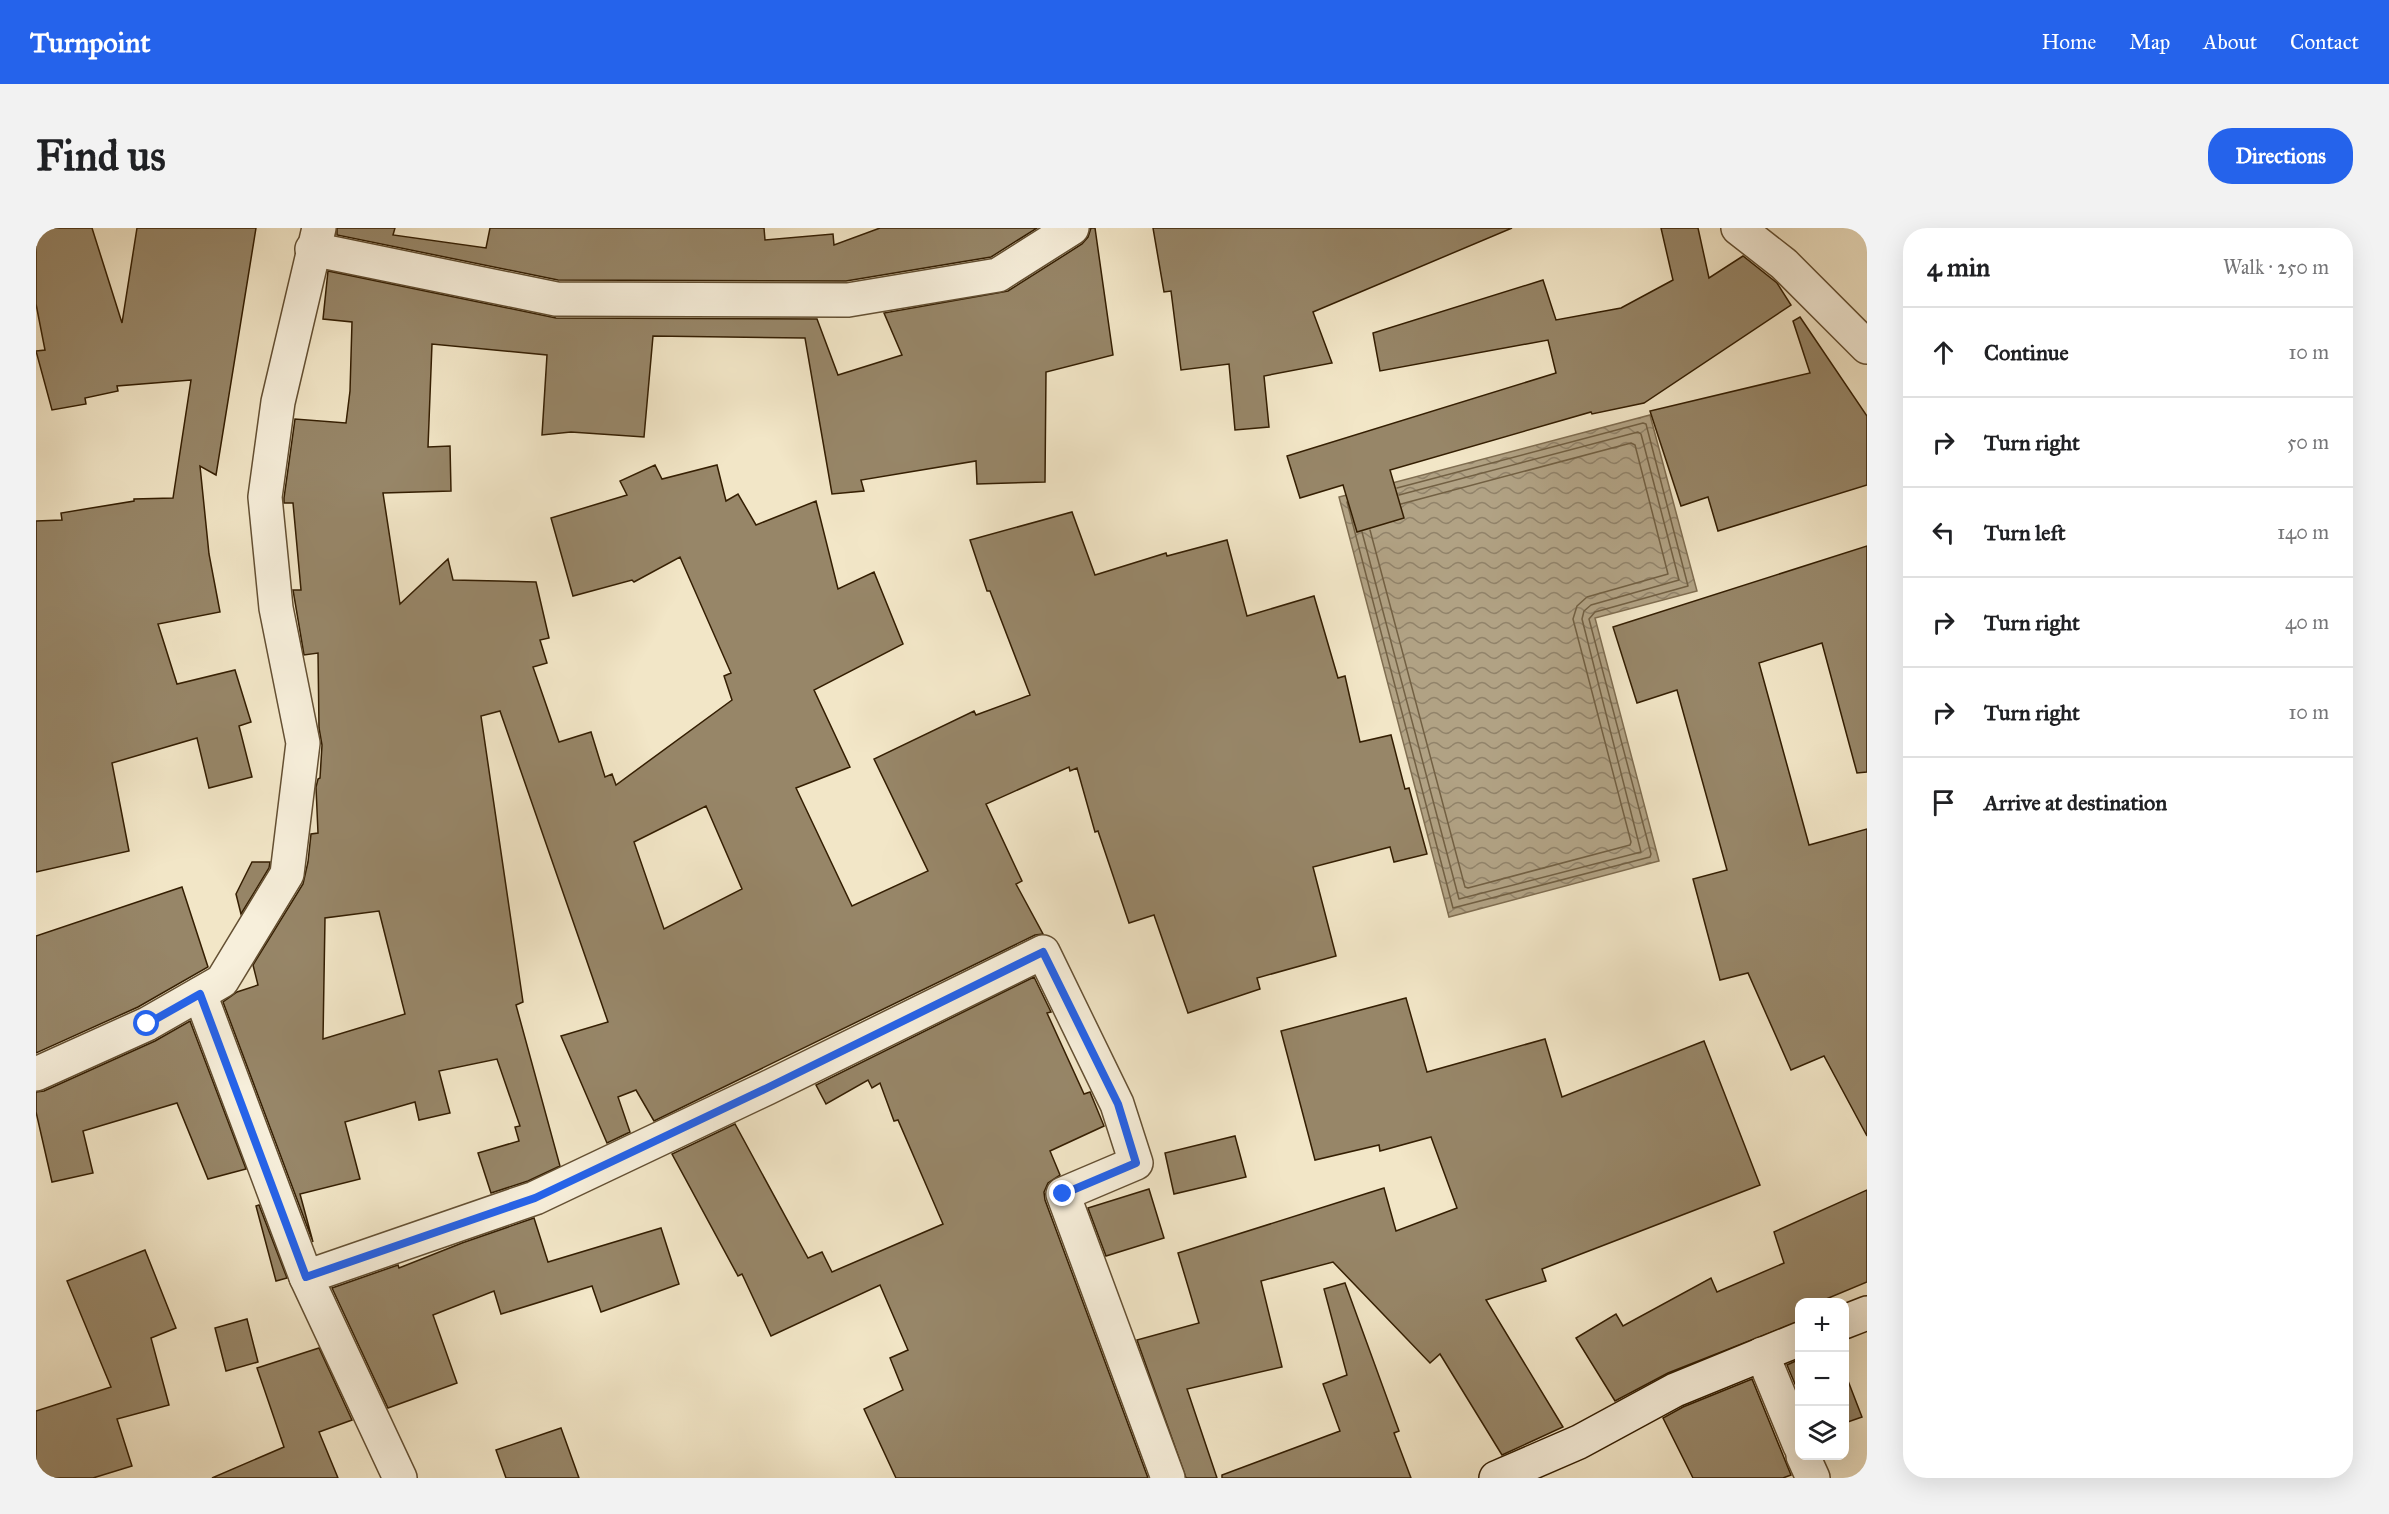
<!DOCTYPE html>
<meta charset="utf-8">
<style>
:root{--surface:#fff;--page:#f2f2f2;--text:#202124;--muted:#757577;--line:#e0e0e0;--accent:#2563eb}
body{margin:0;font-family:"IM FELL Great Primer",serif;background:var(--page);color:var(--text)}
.controls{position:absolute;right:18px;bottom:18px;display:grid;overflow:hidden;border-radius:12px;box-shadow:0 6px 24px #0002}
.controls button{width:54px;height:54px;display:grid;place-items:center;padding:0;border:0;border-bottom:2px solid var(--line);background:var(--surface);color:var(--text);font:30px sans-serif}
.stop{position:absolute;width:18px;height:18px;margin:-14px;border:4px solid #2563eb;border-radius:50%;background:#fff}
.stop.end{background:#2563eb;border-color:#fff;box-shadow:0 2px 6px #0008}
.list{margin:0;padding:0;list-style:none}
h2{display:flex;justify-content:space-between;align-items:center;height:78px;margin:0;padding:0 24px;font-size:26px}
h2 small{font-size:20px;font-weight:400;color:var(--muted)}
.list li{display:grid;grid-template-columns:39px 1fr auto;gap:18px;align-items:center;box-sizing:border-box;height:90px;padding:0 24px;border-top:2px solid var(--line)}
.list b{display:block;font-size:22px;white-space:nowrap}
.list em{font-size:20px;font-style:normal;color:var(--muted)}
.icon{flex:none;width:33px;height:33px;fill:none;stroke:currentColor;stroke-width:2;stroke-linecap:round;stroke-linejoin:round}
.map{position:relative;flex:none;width:1831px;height:1250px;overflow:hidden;border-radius:24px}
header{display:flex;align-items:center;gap:36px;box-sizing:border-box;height:84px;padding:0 30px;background:var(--accent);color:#fff}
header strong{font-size:28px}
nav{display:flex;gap:33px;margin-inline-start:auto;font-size:21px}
.intro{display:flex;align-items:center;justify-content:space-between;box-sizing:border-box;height:144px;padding:0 36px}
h1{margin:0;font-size:42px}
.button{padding:15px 27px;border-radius:24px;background:var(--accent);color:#fff;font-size:21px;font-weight:700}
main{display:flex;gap:36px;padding:0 36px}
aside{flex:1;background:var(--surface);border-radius:24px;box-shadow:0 6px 24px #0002}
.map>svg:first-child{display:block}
</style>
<header>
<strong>Turnpoint</strong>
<nav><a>Home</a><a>Map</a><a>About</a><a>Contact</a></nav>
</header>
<div class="intro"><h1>Find us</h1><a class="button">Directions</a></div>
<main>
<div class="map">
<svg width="1831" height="1250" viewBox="0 0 1831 1250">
<defs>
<pattern id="water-waves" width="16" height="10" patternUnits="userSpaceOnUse" patternTransform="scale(1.5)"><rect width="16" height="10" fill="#b1a284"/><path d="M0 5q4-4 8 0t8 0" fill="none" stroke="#91836a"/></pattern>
</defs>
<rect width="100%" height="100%" fill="#f2e6c7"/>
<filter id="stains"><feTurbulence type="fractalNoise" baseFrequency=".00333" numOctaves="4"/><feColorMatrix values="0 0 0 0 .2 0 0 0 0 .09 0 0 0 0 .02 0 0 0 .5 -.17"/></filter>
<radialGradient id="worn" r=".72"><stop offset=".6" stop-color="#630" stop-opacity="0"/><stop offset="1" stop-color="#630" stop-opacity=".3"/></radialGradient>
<path fill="url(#water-waves)" stroke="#7f6d50" stroke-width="1.5" d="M 1614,187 L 1661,363 L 1559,390 L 1623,633 L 1413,689 L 1303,269 Z"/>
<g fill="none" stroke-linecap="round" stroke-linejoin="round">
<g stroke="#726043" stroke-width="1.5">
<path d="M 1311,274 L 1417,680 L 1614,629 L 1615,626 L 1553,391 L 1559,384 L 1652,358 L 1610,196 L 1607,195 L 1361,260"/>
<path d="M 1334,302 L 1429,659 L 1432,660 L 1594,617 L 1595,614 L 1537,391 L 1541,378 L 1551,369 L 1632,346 L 1599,217 L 1595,215 L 1365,276"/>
<path d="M 1326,304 L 1423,671 L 1605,624 L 1546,391 L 1548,383 L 1555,377 L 1643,352 L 1605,206 L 1602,204 L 1363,267"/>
</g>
</g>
<g fill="#978668" stroke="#341e02" stroke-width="1.5" fill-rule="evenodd">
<path d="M 0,0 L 56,0 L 86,95 L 101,0 L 220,0 L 180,247 L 164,238 L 173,326 L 184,384 L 122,396 L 141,456 L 199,442 L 215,494 L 203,498 L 216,549 L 173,560 L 161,510 L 76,535 L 93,623 L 0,644 L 0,293 L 26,292 L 25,285 L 98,273 L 98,271 L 137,270 L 155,152 L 81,158 L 82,163 L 49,170 L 50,176 L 16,182 L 0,123 L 9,122 L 0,76 Z"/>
<path d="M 301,0 L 359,0 L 357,7 L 450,20 L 454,0 L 728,0 L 729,12 L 797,6 L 798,17 L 844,0 L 1001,0 L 955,29 L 810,53 L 522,52 L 301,7 Z"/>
<path d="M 1055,0 L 1059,0 L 1077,127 L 1010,144 L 1009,254 L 941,256 L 940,233 L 825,252 L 828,263 L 796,266 L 769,110 L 617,108 L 608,209 L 535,204 L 506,207 L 511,127 L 396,116 L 392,219 L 414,218 L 415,263 L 347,265 L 364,376 L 412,331 L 417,352 L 500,354 L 513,410 L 504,412 L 511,435 L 497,439 L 523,514 L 555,504 L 569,549 L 576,546 L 580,557 L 696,472 L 688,448 L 695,445 L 644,329 L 598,354 L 596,352 L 537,368 L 515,290 L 591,267 L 584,253 L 619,237 L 626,251 L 681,237 L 690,273 L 702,266 L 720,297 L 780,273 L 802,361 L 838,344 L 867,416 L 778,462 L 814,539 L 760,560 L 816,678 L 892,643 L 838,531 L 938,483 L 940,487 L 994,467 L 954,363 L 951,363 L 934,312 L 1036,284 L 1059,347 L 1130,325 L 1131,328 L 1191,312 L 1211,388 L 1278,368 L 1302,450 L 1309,448 L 1324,514 L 1355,507 L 1369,561 L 1373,560 L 1391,626 L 1358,634 L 1354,619 L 1277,639 L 1300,728 L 1221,750 L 1224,761 L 1152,785 L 1118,687 L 1093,695 L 1062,603 L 1059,604 L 1041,540 L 1034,543 L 1033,539 L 950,576 L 986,653 L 980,656 L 1007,706 L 999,707 L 618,893 L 600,862 L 582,869 L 594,904 L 571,915 L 525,808 L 572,794 L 464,483 L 445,488 L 487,774 L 480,777 L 524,938 L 492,953 L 455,965 L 442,925 L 483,913 L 479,899 L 484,898 L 461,831 L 403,843 L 414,885 L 383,892 L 379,874 L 309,894 L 324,951 L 264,966 L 277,1014 L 187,774 L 201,764 L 222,757 L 217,737 L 267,656 L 272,634 L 275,606 L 282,605 L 280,559 L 282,551 L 284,550 L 286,517 L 283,500 L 282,425 L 268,427 L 257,362 L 265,362 L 257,275 L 248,275 L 248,270 L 259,191 L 310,195 L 314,163 L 316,94 L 287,91 L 292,43 L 520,90 L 781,91 L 802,147 L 866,127 L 848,85 L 972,63 L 1046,16 L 1052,9 ZM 670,578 L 706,661 L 628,701 L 598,614 ZM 343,683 L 369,786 L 287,811 L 289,690 Z"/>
<path d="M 1117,0 L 1476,0 L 1277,84 L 1296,135 L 1228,148 L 1233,199 L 1199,202 L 1193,136 L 1145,142 L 1135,63 L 1128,64 Z"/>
<path d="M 1625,0 L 1662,0 L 1673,50 L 1707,28 L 1741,55 L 1755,77 L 1608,175 L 1556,186 L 1555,184 L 1354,242 L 1368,290 L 1321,304 L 1307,257 L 1264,270 L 1251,228 L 1520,145 L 1512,112 L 1344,143 L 1337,105 L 1507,52 L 1520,92 L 1585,80 L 1637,52 Z"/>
<path d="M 1764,89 L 1831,188 L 1831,257 L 1682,303 L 1672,269 L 1645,278 L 1614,183 L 1774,145 L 1757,93 Z"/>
<path d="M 1831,318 L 1831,544 L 1821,545 L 1786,415 L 1723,435 L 1773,617 L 1831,601 L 1831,908 L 1788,828 L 1755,842 L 1712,745 L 1684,752 L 1657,651 L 1691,642 L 1641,462 L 1601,475 L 1577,399 Z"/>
<path d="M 216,634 L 234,634 L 233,640 L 205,686 L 200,666 Z"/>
<path d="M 146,659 L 172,739 L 102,779 L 0,825 L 0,708 Z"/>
<path d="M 998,749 L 1015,784 L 1011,785 L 1048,866 L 1054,864 L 1068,898 L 1014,923 L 1024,947 L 1012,955 L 1008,964 L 1009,972 L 1112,1250 L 860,1250 L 828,1181 L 867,1162 L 854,1130 L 872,1122 L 844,1057 L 735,1108 L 706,1046 L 702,1048 L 636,926 L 699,896 L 772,1030 L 786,1024 L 796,1044 L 907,996 L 862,892 L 858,893 L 844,855 L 836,860 L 832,852 L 790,876 L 780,857 Z"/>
<path d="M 1370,770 L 1391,844 L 1509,811 L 1526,869 L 1668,813 L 1724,957 L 1506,1041 L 1510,1053 L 1450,1072 L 1527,1199 L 1466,1227 L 1404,1126 L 1394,1135 L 1297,1034 L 1225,1053 L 1246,1139 L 1151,1161 L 1181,1250 L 1150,1250 L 1101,1112 L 1163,1095 L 1142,1025 L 1348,960 L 1360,1003 L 1421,980 L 1395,909 L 1344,923 L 1343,917 L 1279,932 L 1245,803 Z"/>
<path d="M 154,793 L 210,941 L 172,951 L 141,875 L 47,903 L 57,945 L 16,954 L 0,884 L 0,864 L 8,863 L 119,813 Z"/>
<path d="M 1199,908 L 1210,949 L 1138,966 L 1129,925 Z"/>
<path d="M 1113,961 L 1128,1010 L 1070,1028 L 1052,980 Z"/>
<path d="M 1831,962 L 1831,1054 L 1783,1074 L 1764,1074 L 1764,1093 L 1632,1145 L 1579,1173 L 1540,1110 L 1580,1086 L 1587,1098 L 1675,1050 L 1681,1064 L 1748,1035 L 1738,1004 Z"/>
<path d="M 223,977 L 251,1050 L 240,1053 L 220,978 Z"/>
<path d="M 498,990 L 512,1034 L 625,1000 L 643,1056 L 565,1084 L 556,1058 L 465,1086 L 458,1063 L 397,1087 L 421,1155 L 352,1180 L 296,1060 L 362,1037 L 363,1040 L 426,1015 Z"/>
<path d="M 109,1022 L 140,1100 L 115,1110 L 133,1177 L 81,1191 L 96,1238 L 57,1250 L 0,1250 L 0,1183 L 75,1159 L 31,1053 Z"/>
<path d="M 1309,1055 L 1363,1203 L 1358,1205 L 1375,1250 L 1186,1250 L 1186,1247 L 1304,1203 L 1287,1156 L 1311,1147 L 1288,1061 Z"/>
<path d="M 211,1091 L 222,1134 L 190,1143 L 179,1100 Z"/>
<path d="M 283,1120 L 316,1192 L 283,1204 L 302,1250 L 176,1250 L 248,1219 L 221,1140 Z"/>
<path d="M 1764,1131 L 1764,1168 L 1751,1137 Z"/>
<path d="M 1809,1145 L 1826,1189 L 1809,1195 Z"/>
<path d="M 1716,1151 L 1755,1247 L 1747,1250 L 1657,1250 L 1627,1190 L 1647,1179 Z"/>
<path d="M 525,1200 L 543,1250 L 470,1250 L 460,1222 Z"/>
</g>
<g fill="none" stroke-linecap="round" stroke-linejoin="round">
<defs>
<g id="street">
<path d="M 1702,0 L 1748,36 L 1831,119"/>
<path d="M 276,21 L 520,71 L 812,72 L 962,47 L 1036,0"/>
<path d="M 164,766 L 270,1049"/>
<path d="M 0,846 L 111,796 L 186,753 L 251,646 L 267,515 L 240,380 L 229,269 L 242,174 L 283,0"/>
<path d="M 1726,1126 L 1764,1218"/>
<path d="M 1767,1228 L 1777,1250"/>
<path d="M 364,1250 L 270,1049 L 499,970 L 731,860 L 1007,724 L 1081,876 L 1100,935 L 1027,966 L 1132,1250"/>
</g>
<g id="secondary">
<path d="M 1808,1094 L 1831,1085"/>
<path d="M 1460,1250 L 1543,1214 L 1639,1162 L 1764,1111"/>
</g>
</defs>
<use href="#street" stroke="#645033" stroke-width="36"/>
<use href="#secondary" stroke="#341e02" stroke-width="36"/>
<use href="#street" stroke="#f7efdb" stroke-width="33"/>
<use href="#secondary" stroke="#f7efdb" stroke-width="33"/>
</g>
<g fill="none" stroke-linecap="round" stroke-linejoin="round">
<path stroke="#2563eb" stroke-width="8" d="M 111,796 L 164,766 L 270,1049 L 499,970 L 731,860 L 1007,724 L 1082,876 L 1100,935 L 1027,966"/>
</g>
<rect width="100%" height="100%" filter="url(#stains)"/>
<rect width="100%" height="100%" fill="url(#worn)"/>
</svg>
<div class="controls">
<button>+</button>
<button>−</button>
<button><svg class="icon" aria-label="layers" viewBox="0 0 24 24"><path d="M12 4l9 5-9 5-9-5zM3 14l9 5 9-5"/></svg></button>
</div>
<div class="stop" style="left:111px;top:796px"></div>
<div class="stop end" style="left:1027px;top:966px"></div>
</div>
<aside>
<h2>4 min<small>Walk · 250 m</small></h2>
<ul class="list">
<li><svg class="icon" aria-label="ahead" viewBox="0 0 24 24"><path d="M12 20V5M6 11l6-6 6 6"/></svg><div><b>Continue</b></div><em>10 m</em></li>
<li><svg class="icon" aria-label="right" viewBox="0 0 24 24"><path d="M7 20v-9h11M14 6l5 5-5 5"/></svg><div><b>Turn right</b></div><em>50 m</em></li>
<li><svg class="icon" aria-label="left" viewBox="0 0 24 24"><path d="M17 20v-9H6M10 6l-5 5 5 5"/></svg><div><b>Turn left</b></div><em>140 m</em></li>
<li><svg class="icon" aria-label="right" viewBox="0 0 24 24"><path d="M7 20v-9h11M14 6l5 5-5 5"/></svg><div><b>Turn right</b></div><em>40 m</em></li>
<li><svg class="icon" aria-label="right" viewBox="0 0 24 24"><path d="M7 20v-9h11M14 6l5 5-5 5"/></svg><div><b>Turn right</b></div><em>10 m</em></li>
<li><svg class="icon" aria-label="arrive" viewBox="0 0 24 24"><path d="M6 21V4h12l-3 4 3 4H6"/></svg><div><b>Arrive at destination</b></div></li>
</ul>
</aside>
</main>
